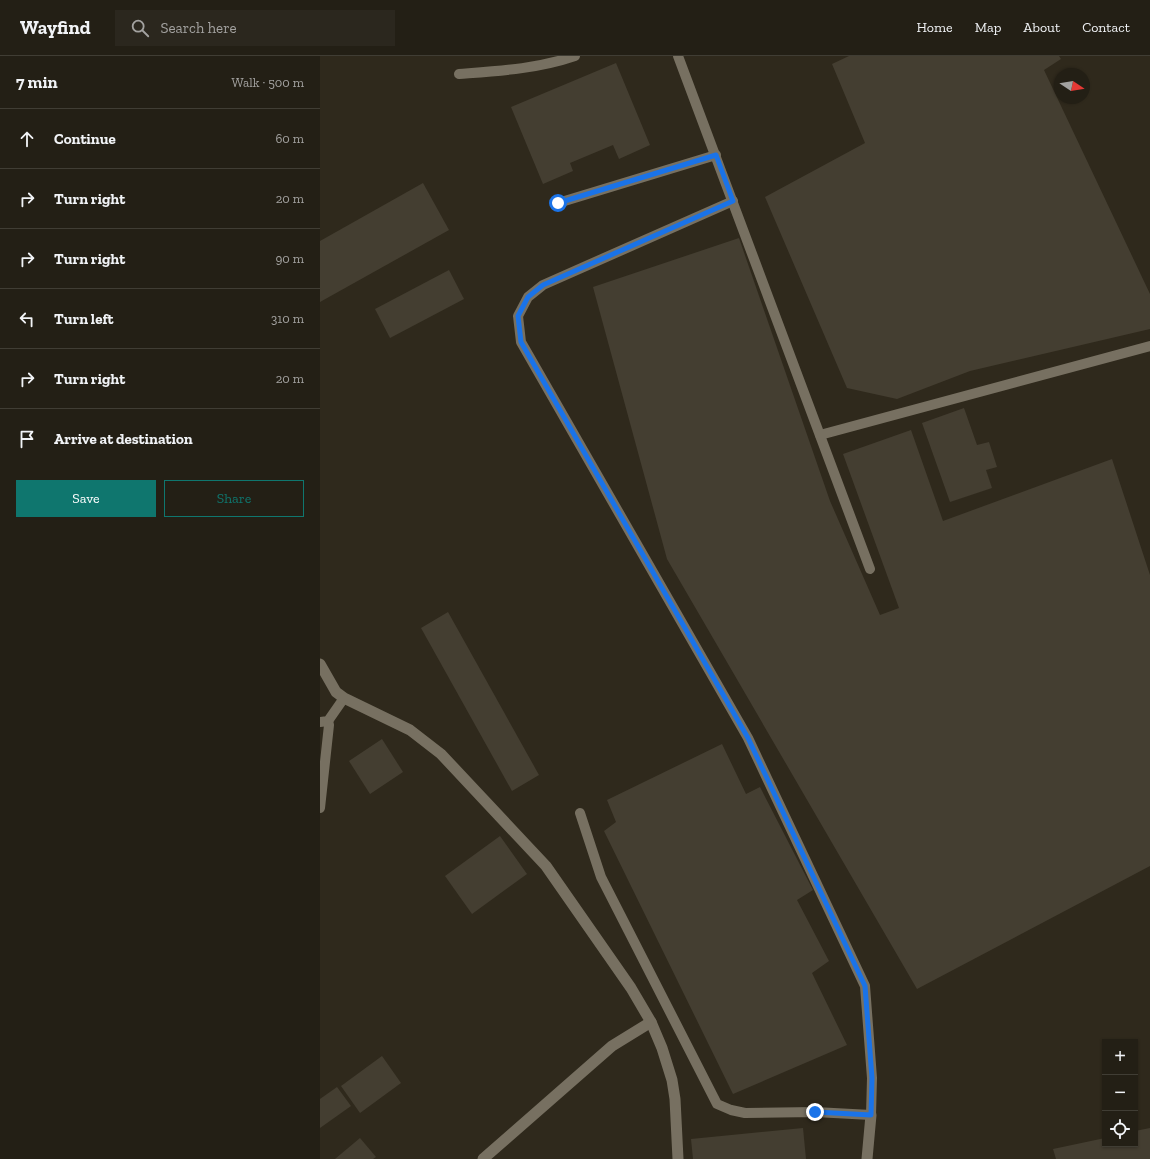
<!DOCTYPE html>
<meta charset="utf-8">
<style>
:root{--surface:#231f15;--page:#2b271e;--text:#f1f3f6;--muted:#a3a2a0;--line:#403d34;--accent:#0f766e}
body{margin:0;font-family:"Zilla Slab",serif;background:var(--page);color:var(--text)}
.controls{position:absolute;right:12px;bottom:12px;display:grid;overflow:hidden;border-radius:0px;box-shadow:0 1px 3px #0004}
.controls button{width:36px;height:36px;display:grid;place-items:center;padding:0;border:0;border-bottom:1px solid var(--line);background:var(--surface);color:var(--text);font:20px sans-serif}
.compass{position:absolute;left:734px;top:12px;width:36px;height:36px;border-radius:50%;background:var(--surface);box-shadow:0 1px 3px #0004;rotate:102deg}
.stop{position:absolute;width:12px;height:12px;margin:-9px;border:3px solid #1a73e8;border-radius:50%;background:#fff}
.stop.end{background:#1a73e8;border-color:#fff;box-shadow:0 1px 4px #0008}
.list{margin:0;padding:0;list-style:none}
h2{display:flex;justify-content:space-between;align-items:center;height:52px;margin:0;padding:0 16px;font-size:17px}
h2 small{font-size:13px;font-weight:400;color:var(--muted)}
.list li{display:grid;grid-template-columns:26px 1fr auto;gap:12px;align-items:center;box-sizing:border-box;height:60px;padding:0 16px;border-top:1px solid var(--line)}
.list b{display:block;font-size:15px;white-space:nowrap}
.list em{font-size:13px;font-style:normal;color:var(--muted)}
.actions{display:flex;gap:8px;padding:12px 16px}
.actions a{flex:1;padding:9px 0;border:1px solid var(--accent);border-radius:0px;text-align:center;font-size:14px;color:var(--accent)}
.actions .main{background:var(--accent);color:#fff}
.icon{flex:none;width:22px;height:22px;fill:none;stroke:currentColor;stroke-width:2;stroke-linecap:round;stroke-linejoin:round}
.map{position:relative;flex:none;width:830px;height:1103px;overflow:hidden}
header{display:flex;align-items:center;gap:24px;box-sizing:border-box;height:56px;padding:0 20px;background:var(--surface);border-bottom:1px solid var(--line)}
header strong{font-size:19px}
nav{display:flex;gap:22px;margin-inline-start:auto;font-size:14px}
.search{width:280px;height:36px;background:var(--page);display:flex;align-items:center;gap:10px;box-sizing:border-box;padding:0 14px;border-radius:0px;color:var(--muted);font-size:15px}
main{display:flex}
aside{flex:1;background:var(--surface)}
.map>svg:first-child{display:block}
</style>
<header>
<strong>Wayfind</strong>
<div class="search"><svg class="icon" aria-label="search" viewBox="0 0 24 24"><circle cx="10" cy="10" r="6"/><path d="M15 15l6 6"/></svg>Search here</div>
<nav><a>Home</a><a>Map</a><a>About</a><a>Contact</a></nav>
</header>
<main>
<aside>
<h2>7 min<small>Walk · 500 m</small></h2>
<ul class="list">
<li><svg class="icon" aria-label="ahead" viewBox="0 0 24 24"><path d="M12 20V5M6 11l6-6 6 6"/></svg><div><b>Continue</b></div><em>60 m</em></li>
<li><svg class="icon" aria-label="right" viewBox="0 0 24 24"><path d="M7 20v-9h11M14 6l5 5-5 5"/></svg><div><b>Turn right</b></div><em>20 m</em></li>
<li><svg class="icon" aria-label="right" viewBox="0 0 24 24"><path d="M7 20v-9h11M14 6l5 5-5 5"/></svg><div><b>Turn right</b></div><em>90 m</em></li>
<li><svg class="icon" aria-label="left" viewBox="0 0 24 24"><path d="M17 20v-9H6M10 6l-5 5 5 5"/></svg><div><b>Turn left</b></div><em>310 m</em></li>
<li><svg class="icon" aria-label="right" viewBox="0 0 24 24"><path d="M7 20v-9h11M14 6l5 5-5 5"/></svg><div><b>Turn right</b></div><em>20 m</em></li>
<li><svg class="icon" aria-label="arrive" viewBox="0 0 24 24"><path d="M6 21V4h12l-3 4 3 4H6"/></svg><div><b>Arrive at destination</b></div></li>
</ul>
<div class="actions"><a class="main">Save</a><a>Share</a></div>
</aside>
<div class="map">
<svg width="830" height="1103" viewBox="0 0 830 1103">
<rect width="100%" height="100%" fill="#2f291c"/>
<g fill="#443e31">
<path d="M 529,0 L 739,0 L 741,3 L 724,14 L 830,238 L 830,273 L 650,315 L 577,343 L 527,332 L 445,141 L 545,87 L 512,8 Z"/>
<path d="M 296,7 L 330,89 L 299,103 L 293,89 L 250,107 L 253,115 L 223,128 L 191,51 Z"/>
<path d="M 103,127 L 129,174 L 0,246 L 0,185 Z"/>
<path d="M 419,182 L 510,445 L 560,559 L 579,552 L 523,398 L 591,374 L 623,465 L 792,403 L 830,519 L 830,810 L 597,933 L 347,503 L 273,231 Z"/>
<path d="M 129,214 L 144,243 L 70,282 L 55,253 Z"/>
<path d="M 644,352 L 657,389 L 669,386 L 677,411 L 666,414 L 672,432 L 630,446 L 602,367 Z"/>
<path d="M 128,556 L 219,719 L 192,735 L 101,572 Z"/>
<path d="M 62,683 L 83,716 L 50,738 L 29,705 Z"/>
<path d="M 402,688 L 426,738 L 440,731 L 493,834 L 477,844 L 509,905 L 492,917 L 527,989 L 413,1038 L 284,775 L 296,766 L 287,744 Z"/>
<path d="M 180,780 L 207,818 L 152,858 L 125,820 Z"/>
<path d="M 62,1000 L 81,1027 L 40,1057 L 21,1030 Z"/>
<path d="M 17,1031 L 31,1050 L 0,1072 L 0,1043 Z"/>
<path d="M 483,1072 L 486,1103 L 373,1103 L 371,1083 Z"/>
<path d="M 830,1072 L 830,1103 L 736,1103 L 733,1093 L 785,1082 L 785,1088 L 815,1088 L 815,1075 Z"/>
<path d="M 40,1082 L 56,1101 L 53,1103 L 15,1103 Z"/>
</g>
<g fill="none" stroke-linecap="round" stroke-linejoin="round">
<g stroke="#777061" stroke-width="10">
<path d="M 358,0 L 550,513"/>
<path d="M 139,18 C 178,15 217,13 255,0"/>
<path d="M 238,147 L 396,99"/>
<path d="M 500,379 L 830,290"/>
<path d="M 0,666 L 8,665 L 24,642"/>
<path d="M 0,752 L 9,669 L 8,665"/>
<path d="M 260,757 L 281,821 L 397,1048 L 411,1054 L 425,1057 L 495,1056 L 551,1059 L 552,1022 L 545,930 L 428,682 L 201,286 L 198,260 L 208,241 L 223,229 L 413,145"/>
</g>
<g stroke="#777061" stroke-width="11">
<path d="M 0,608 L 16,636 L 24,642 L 90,674 L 121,698 L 226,810 L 311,932 L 331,966 L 342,992 L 352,1024 L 355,1043 L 358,1103"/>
<path d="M 163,1103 L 292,990 L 331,966"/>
<path d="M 547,1103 L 551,1059"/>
</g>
</g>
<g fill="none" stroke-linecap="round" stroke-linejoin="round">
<path stroke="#1a73e8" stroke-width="5" d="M 238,147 L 396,99 L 413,145 L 223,229 L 208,241 L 198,260 L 201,286 L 428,682 L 545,930 L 552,1022 L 551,1059 L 495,1056"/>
</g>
</svg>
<div class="controls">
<button>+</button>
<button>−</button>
<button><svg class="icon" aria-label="locate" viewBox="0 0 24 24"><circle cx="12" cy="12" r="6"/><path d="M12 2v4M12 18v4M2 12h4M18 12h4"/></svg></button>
</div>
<svg class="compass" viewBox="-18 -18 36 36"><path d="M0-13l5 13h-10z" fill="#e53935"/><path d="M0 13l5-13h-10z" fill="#a3a2a0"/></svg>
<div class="stop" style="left:238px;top:147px"></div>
<div class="stop end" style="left:495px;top:1056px"></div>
</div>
</main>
